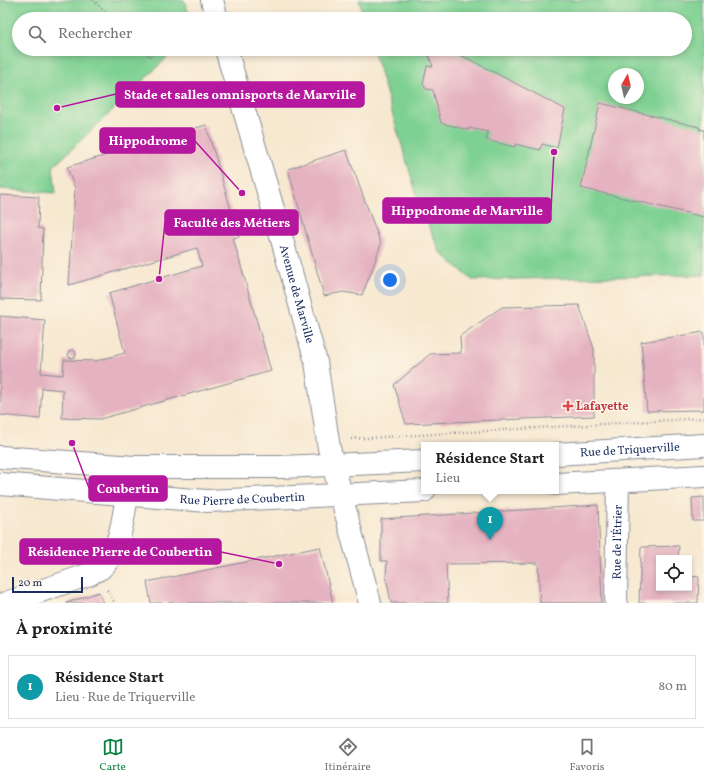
<!DOCTYPE html>
<html lang="fr">
<meta charset="utf-8">
<style>
:root{--surface:#fff;--page:#f6f6f6;--text:#222;--muted:#767676;--line:#e0e0e0;--accent:#0b8043}
body{margin:0;font-family:Vollkorn,serif;background:var(--page);color:var(--text)}
.controls{position:absolute;right:12px;bottom:12px;display:grid;overflow:hidden;border-radius:0px;box-shadow:0 2px 6px #0003}
.controls button{width:36px;height:36px;display:grid;place-items:center;padding:0;border:0;border-bottom:1px solid var(--line);background:var(--surface);color:var(--text);font:20px sans-serif}
.compass{position:absolute;left:608px;top:68px;width:36px;height:36px;border-radius:50%;background:var(--surface);box-shadow:0 2px 6px #0003;rotate:8deg}
.scale{position:absolute;left:12px;bottom:10px;width:71px;box-sizing:border-box;padding-left:4px;border:2px solid #1b2f5e;border-top:0;font-size:11px;line-height:14px;white-space:nowrap;color:#1b2f5e;-webkit-text-stroke:3px #fcf5e5;paint-order:stroke}
.you{position:absolute;left:390px;top:280px;width:14px;height:14px;margin:-10px;border:3px solid #fff;border-radius:50%;background:#1a73e8;box-shadow:0 0 0 6px #1a73e833}
.badge{display:grid;place-items:center;width:26px;height:26px;border-radius:50%;background:var(--accent);color:#fff;font-size:13px;font-weight:700}
.pin{position:absolute;translate:-50% -33px;filter:drop-shadow(0 1px 2px #0008)}
.pin::after{content:'';position:absolute;top:21px;width:14px;height:12px;background:inherit;clip-path:polygon(0 0,100% 0,50% 100%)}
.popup{position:absolute;left:421px;top:442px;width:138px;height:52px;box-sizing:border-box;display:grid;place-content:center;border-radius:0px;background:var(--surface);filter:drop-shadow(0 1px 3px #0005);font-size:13px;white-space:nowrap;color:var(--muted)}
.popup b{font-size:15px;color:var(--text)}
.popup::after{content:'';position:absolute;left:50%;top:100%;margin-left:-8px;border:8px solid transparent;border-top-color:var(--surface)}
.list{margin:0;padding:0;list-style:none}
h2{display:flex;justify-content:space-between;align-items:center;height:52px;margin:0;padding:0 16px;font-size:17px}
h2 small{font-size:13px;font-weight:400;color:var(--muted)}
.list li{display:grid;grid-template-columns:26px 1fr auto;gap:12px;align-items:center;box-sizing:border-box;height:64px;margin:0 8px 8px;padding:0 8px;border:1px solid var(--line);border-radius:0px}
.list b{display:block;font-size:15px;white-space:nowrap}
.list p{margin:0;font-size:13px;white-space:nowrap;color:var(--muted)}
.list em{font-size:13px;font-style:normal;color:var(--muted)}
.icon{flex:none;width:22px;height:22px;fill:none;stroke:currentColor;stroke-width:2;stroke-linecap:round;stroke-linejoin:round}
.map{position:relative;flex:none;width:704px;height:603px;overflow:hidden}
.search{position:absolute;background:var(--surface);box-shadow:0 2px 6px #0003;left:12px;right:12px;top:12px;height:44px;display:flex;align-items:center;gap:10px;box-sizing:border-box;padding:0 14px;border-radius:22px;color:var(--muted);font-size:15px}
.sheet{height:124px;background:var(--surface)}
nav{display:flex;justify-content:space-around;align-items:center;box-sizing:border-box;height:56px;border-top:1px solid var(--line);background:var(--surface);font-size:11px;color:var(--muted)}
nav a{display:grid;justify-items:center;gap:2px}
nav .on{color:var(--accent)}
.map>svg:first-child{display:block}
</style>
<div class="map">
<svg width="704" height="603" viewBox="0 0 704 603">
<rect width="100%" height="100%" fill="#fcf5e5"/>
<filter id="ink" filterUnits="userSpaceOnUse"><feTurbulence type="fractalNoise" baseFrequency=".025" numOctaves="2"/><feDisplacementMap in="SourceGraphic" scale="8" xChannelSelector="R" yChannelSelector="G"/><feConvolveMatrix kernelMatrix="1 2 1 2 8 2 1 2 1" color-interpolation-filters="sRGB"/></filter>
<filter id="wash" filterUnits="userSpaceOnUse"><feTurbulence type="fractalNoise" baseFrequency=".012" numOctaves="4" result="noise"/><feDisplacementMap in="SourceGraphic" scale="16" xChannelSelector="R" yChannelSelector="G"/><feGaussianBlur stdDeviation="0.9" result="paint"/><feColorMatrix in="noise" values="0 0 0 0 0 0 0 0 0 0 0 0 0 0 0 0 0 1.4 0 .05"/><feComposite in="paint" operator="in"/></filter>
<g filter="url(#wash)">
<rect width="100%" height="100%" fill="#f7e8d0"/>
<g fill="#7fd193" stroke="#4d8078" fill-rule="evenodd">
<path d="M 0,0 L 184,0 L 191,19 L 19,19 L 19,49 L 176,49 L 53,167 L 56,193 L 0,189 Z"/>
<path d="M 359,0 L 704,0 L 704,275 L 472,280 L 440,252 L 420,206 L 373,49 L 685,49 L 685,19 L 364,19 ZM 614,74 L 638,74 L 638,98 L 614,98 Z"/>
</g>
<g id="blocks">
<g fill="#e5b2c1">
<path d="M 432,49 L 449,49 L 565,109 L 557,148 L 542,144 L 540,150 L 515,144 L 515,147 L 486,140 L 488,132 L 469,128 L 469,130 L 441,123 L 433,90 L 426,89 L 423,84 L 427,66 L 433,67 L 429,56 Z"/>
<path d="M 600,103 L 699,127 L 699,129 L 704,130 L 704,217 L 581,188 Z"/>
<path d="M 206,125 L 239,237 L 233,238 L 271,371 L 100,419 L 62,418 L 63,390 L 42,388 L 40,419 L 0,415 L 0,316 L 45,320 L 41,373 L 63,375 L 64,360 L 96,361 L 125,353 L 109,293 L 202,266 L 197,248 L 69,285 L 75,189 L 67,167 Z"/>
<path d="M 346,150 L 381,244 L 373,267 L 362,295 L 343,292 L 324,296 L 288,169 Z"/>
<path d="M 0,195 L 39,197 L 38,228 L 43,229 L 41,300 L 0,299 Z"/>
<path d="M 579,305 L 594,349 L 594,416 L 406,424 L 394,385 L 430,354 L 461,353 L 460,336 L 502,307 Z"/>
<path d="M 704,332 L 704,410 L 647,411 L 641,342 Z"/>
<circle cx="72" cy="354" r="4"/>
<path d="M 704,497 L 704,521 L 693,521 L 692,498 Z"/>
<path d="M 598,505 L 602,603 L 540,603 L 538,563 L 446,564 L 448,603 L 391,603 L 386,576 L 387,561 L 381,561 L 381,519 Z"/>
<path d="M 679,546 L 678,558 L 659,558 L 659,588 L 689,588 L 689,576 L 699,577 L 698,603 L 639,603 L 641,547 Z"/>
<path d="M 320,547 L 333,603 L 151,603 L 147,582 Z"/>
<path d="M 99,592 L 103,603 L 66,603 Z"/>
</g>
</g>
</g>
<g filter="url(#ink)">
<use href="#blocks" fill-opacity="0" stroke="#898c97" stroke-width="1"/>
<g fill="none" stroke-linecap="round" stroke-linejoin="round">
<defs>
<g id="street">
<path d="M 341,495 L 370,603"/>
<path d="M 6,603 L 90,574 C 93,572 98,570 101,568 C 120,551 123,519 127,496"/>
<path id="s1" d="M 616,603 L 618,481"/>
</g>
<g id="secondary">
<path d="M 212,0 L 217,19"/>
<path id="s2" d="M 226,49 L 281,236 L 316,362 L 329,448 L 341,495"/>
</g>
<g id="primary">
<path id="s3" d="M 556,454 L 704,445"/>
<path d="M 0,457 L 134,467 L 281,467 L 424,461"/>
<path id="s4" d="M 0,484 L 207,501 L 424,491"/>
<path d="M 556,484 L 704,476"/>
</g>
</defs>
<use href="#street" stroke="#898c97" stroke-width="24"/>
<use href="#secondary" stroke="#898c97" stroke-width="24"/>
<use href="#primary" stroke="#898c97" stroke-width="24"/>
<g stroke="#898c97" stroke-width="2.5" stroke-dasharray="1 3" stroke-linecap="butt">
<path d="M 93,0 L 112,19"/>
<path d="M 142,49 L 149,57 L 158,49"/>
<path d="M 351,439 L 704,418"/>
<path d="M 107,590 L 115,603"/>
</g>
<use href="#street" stroke="#fff" stroke-width="22"/>
<use href="#secondary" stroke="#fff" stroke-width="22"/>
<use href="#primary" stroke="#fff" stroke-width="22"/>
</g>
</g>
<path fill="#e0444e" stroke="#fcf5e5" stroke-width="1.5" d="M566 400h4v4h4v4h-4v4h-4v-4h-4v-4h4z"/>
<g text-anchor="middle" stroke-width="3" stroke-linejoin="round" paint-order="stroke">
<g font-size="12" fill="#1b2f5e" stroke="#fcf5e5">
<text dy="4" stroke="none"><textPath href="#s2" startOffset="255">Avenue de Marville</textPath></text>
<text dy="4" stroke="none"><textPath href="#s3" startOffset="74">Rue de Triquerville</textPath></text>
<text dy="4" stroke="none"><textPath href="#s4" startOffset="243">Rue Pierre de Coubertin</textPath></text>
<text dy="4" stroke="none"><textPath href="#s1" startOffset="61">Rue de l'Étrier</textPath></text>
</g>
<g font-size="12" font-weight="bold" fill="#be3a42" stroke="#fcf5e5" text-anchor="start">
<text x="576" y="410">Lafayette</text>
</g>
</g>
<path fill="none" stroke="#b5179e" stroke-width="1.5" d="M57 108L116 94M242 193L195 141M554 152L551 210M159 279L165 222M72 443L89 488M279 564L221 552"/>
<g fill="#b5179e" stroke="#fcf5e5" stroke-width="1.5">
<circle cx="57" cy="108" r="4"/>
<circle cx="242" cy="193" r="4"/>
<circle cx="554" cy="152" r="4"/>
<circle cx="159" cy="279" r="4"/>
<circle cx="72" cy="443" r="4"/>
<circle cx="279" cy="564" r="4"/>
</g>
<g fill="#b5179e" stroke="#b5179e" stroke-width="1.5">
<rect x="116" y="82" width="248" height="25" rx="4"/>
<rect x="100" y="128" width="95" height="25" rx="4"/>
<rect x="383" y="198" width="168" height="25" rx="4"/>
<rect x="165" y="210" width="133" height="25" rx="4"/>
<rect x="89" y="476" width="78" height="25" rx="4"/>
<rect x="20" y="539" width="201" height="25" rx="4"/>
</g>
<g font-size="13" text-anchor="middle" font-weight="bold" fill="#fff">
<text x="240" y="99">Stade et salles omnisports de Marville</text>
<text x="148" y="145">Hippodrome</text>
<text x="467" y="215">Hippodrome de Marville</text>
<text x="232" y="227">Faculté des Métiers</text>
<text x="128" y="493">Coubertin</text>
<text x="120" y="556">Résidence Pierre de Coubertin</text>
</g>
</svg>
<div class="controls">
<button><svg class="icon" aria-label="locate" viewBox="0 0 24 24"><circle cx="12" cy="12" r="6"/><path d="M12 2v4M12 18v4M2 12h4M18 12h4"/></svg></button>
</div>
<svg class="compass" viewBox="-18 -18 36 36"><path d="M0-13l5 13h-10z" fill="#e53935"/><path d="M0 13l5-13h-10z" fill="#767676"/></svg>
<div class="scale">20 m</div>
<div class="you"></div>
<div class="pin badge" style="left:490px;top:540px;background:#0f9aa8">1</div>
<div class="popup"><b>Résidence Start</b>Lieu</div>
<div class="search"><svg class="icon" aria-label="search" viewBox="0 0 24 24"><circle cx="10" cy="10" r="6"/><path d="M15 15l6 6"/></svg>Rechercher</div>
</div>
<section class="sheet">
<h2>À proximité<small></small></h2>
<ul class="list">
<li><span class="badge" style="background:#0f9aa8">1</span><div><b>Résidence Start</b><p>Lieu · Rue de Triquerville</p></div><em>80 m</em></li>
</ul>
</section>
<nav>
<a class="on"><svg class="icon" aria-label="map" viewBox="0 0 24 24"><path d="M3 6l6-2 6 2 6-2v14l-6 2-6-2-6 2zM9 4v14M15 6v14"/></svg>Carte</a>
<a><svg class="icon" aria-label="directions" viewBox="0 0 24 24"><path d="M12 3l9 9-9 9-9-9zM9 14v-3h6M13 9l2 2-2 2"/></svg>Itinéraire</a>
<a><svg class="icon" aria-label="saved" viewBox="0 0 24 24"><path d="M7 4h10v16l-5-4-5 4z"/></svg>Favoris</a>
</nav>
